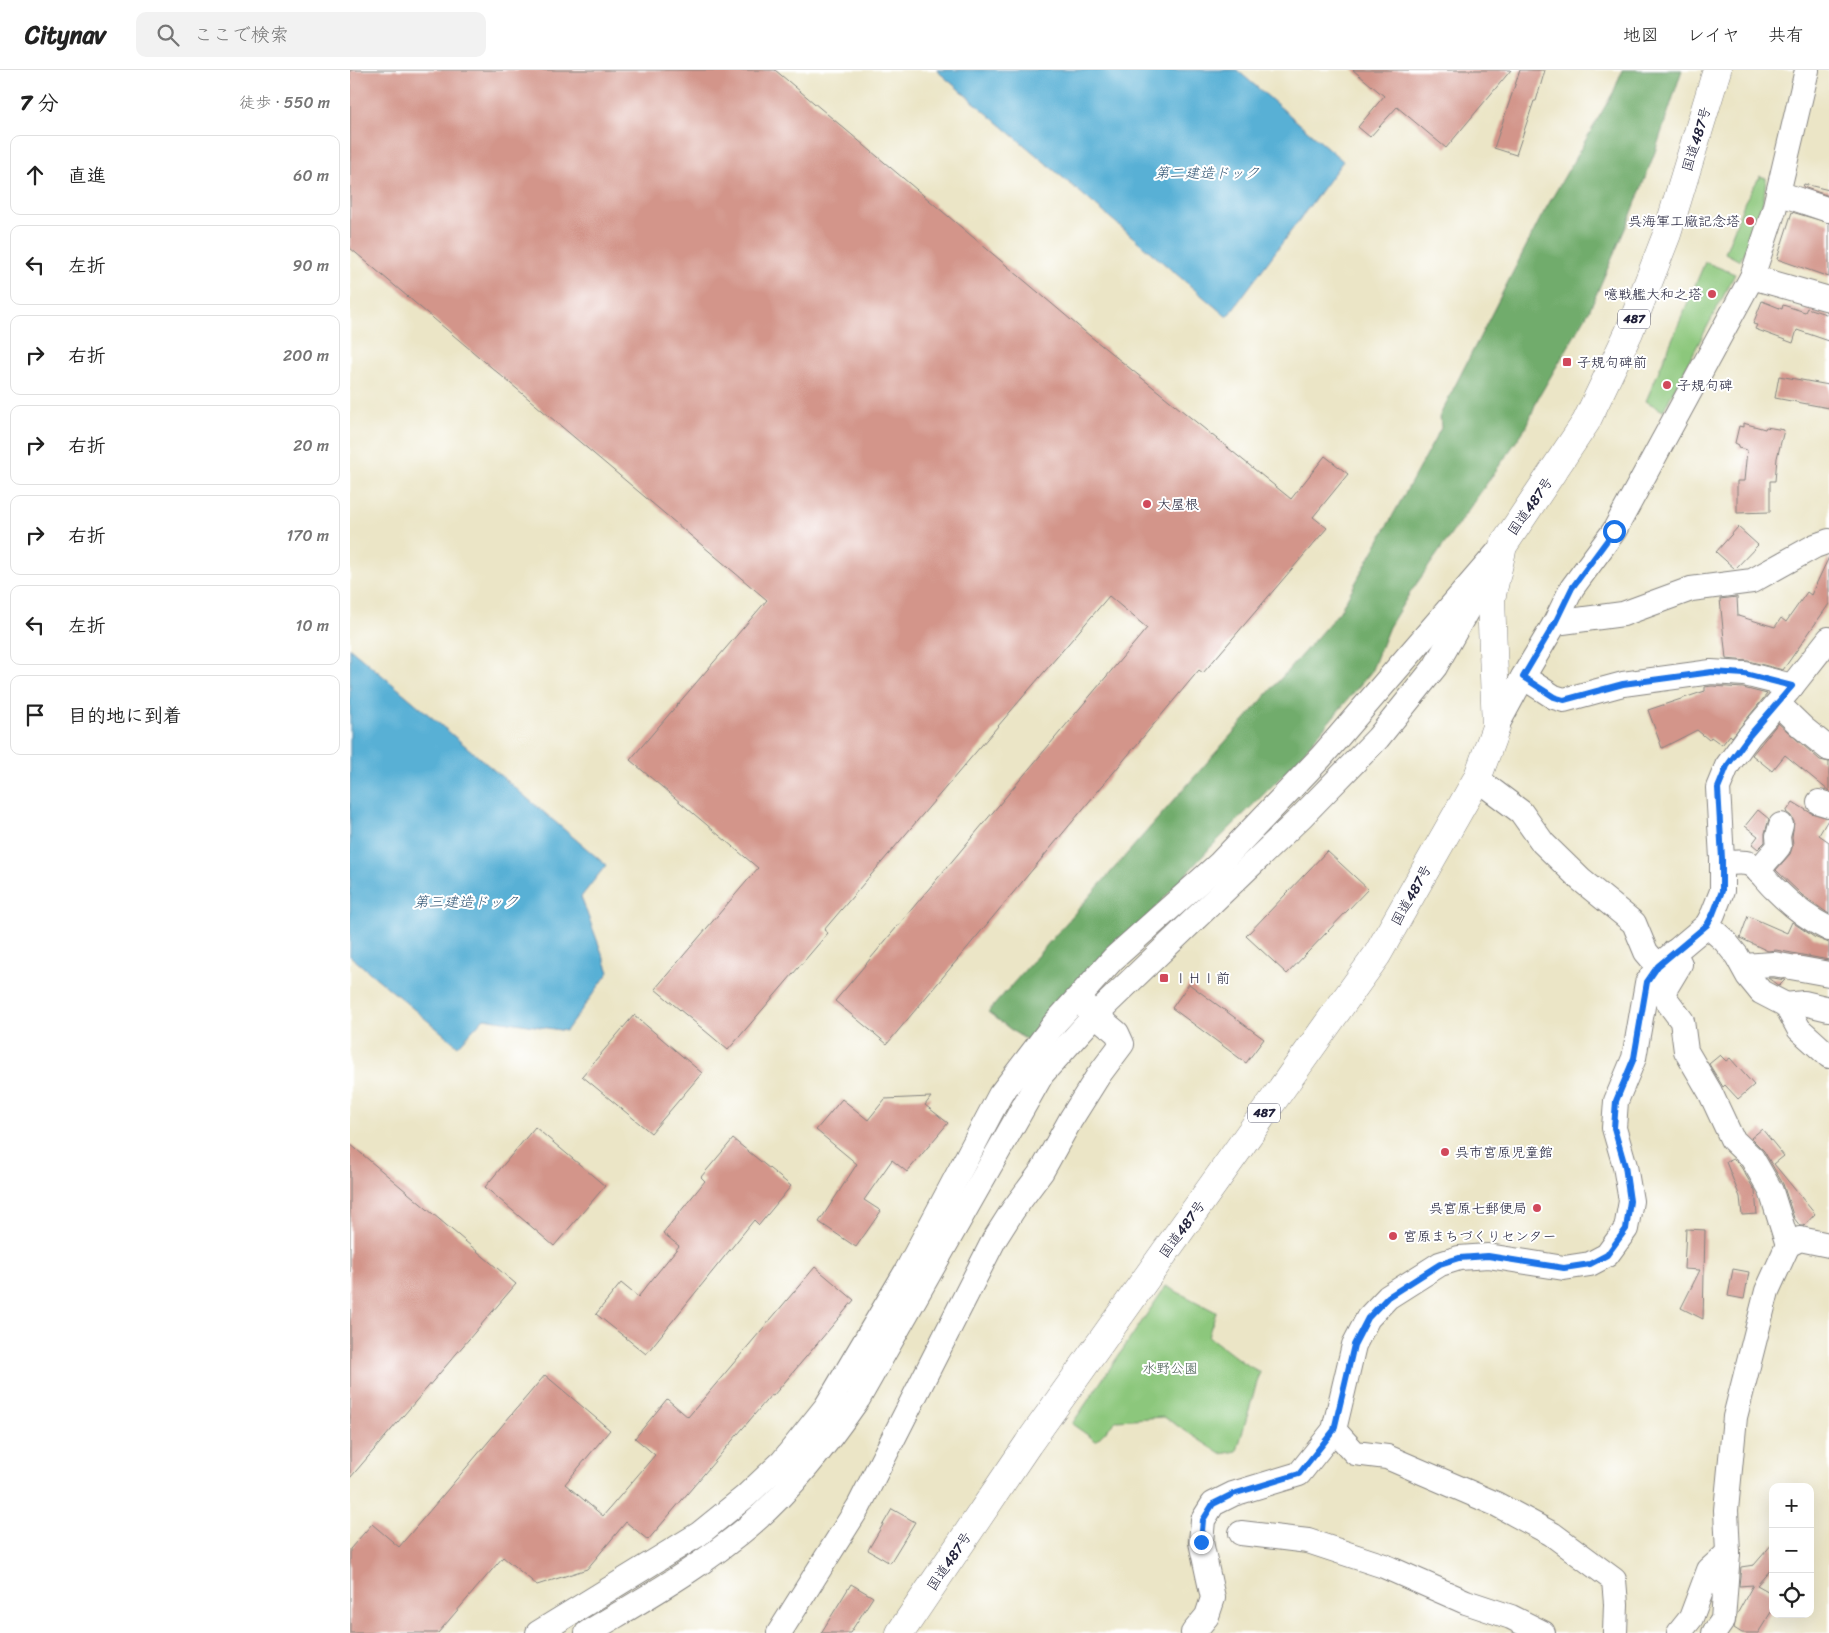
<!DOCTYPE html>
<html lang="ja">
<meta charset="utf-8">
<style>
:root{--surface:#fff;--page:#f2f2f2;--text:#222;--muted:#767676;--line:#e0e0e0}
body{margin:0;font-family:Sriracha,"Klee One",sans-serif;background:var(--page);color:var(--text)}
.controls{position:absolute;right:15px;bottom:15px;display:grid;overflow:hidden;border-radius:10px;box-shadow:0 5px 20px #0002}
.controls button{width:45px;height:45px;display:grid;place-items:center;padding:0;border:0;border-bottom:1px solid var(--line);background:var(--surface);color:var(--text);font:25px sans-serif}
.stop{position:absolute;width:15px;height:15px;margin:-11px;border:4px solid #1a73e8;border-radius:50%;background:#fff}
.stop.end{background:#1a73e8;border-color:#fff;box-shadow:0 1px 5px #0008}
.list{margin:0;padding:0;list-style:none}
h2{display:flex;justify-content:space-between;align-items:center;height:65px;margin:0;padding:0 20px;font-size:21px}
h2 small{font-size:16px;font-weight:400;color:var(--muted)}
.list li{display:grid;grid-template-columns:32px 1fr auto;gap:15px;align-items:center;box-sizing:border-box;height:80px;margin:0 10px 10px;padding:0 10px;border:1px solid var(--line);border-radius:10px}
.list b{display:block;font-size:19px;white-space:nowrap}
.list em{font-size:16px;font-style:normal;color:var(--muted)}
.icon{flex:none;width:28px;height:28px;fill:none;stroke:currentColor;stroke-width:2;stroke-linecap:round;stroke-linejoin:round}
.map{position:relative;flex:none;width:1479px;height:1563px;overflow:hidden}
header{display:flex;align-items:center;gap:30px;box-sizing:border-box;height:70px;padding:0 25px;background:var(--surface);border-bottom:1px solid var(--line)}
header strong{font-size:24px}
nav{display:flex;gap:28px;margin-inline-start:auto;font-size:18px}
.search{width:350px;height:45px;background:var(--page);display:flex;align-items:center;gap:12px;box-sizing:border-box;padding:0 18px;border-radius:10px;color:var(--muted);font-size:19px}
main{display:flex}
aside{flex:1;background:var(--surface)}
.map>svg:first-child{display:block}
</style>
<header>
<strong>Citynav</strong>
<div class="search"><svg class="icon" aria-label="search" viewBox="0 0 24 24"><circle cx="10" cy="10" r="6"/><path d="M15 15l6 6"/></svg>ここで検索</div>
<nav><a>地図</a><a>レイヤ</a><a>共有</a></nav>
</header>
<main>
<aside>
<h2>7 分<small>徒歩 · 550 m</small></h2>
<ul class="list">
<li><svg class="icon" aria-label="ahead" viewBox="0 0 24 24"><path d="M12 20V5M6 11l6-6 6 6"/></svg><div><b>直進</b></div><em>60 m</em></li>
<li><svg class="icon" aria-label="left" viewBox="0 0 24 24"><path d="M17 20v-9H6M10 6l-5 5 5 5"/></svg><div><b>左折</b></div><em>90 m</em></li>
<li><svg class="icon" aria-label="right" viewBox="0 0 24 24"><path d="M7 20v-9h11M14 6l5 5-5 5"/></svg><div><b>右折</b></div><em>200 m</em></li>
<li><svg class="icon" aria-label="right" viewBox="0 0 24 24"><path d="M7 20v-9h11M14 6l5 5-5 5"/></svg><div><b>右折</b></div><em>20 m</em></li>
<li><svg class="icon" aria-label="right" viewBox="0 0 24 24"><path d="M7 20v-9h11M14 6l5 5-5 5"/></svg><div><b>右折</b></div><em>170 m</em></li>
<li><svg class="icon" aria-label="left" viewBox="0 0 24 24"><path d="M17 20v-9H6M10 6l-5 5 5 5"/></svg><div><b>左折</b></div><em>10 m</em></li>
<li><svg class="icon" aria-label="arrive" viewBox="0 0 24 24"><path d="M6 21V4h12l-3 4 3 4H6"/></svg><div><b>目的地に到着</b></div></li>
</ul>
</aside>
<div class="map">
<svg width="1479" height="1563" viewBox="0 0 1479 1563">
<rect width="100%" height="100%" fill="#fff"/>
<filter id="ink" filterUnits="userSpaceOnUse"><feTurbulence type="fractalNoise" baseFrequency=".02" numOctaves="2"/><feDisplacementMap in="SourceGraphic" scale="10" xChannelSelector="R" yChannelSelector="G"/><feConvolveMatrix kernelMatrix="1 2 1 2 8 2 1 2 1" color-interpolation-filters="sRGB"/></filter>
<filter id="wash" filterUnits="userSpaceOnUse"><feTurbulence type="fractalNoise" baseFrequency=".0096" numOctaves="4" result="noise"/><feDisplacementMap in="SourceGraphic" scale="20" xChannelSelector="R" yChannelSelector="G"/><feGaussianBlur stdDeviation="1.12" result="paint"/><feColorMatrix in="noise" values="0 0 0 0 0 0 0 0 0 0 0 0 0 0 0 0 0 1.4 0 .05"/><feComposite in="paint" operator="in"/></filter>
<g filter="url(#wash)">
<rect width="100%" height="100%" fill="#ebe5c6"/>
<g fill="#8cc77c" stroke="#57745c">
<path d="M 1410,106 L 1416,108 C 1414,142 1404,161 1390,191 L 1375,183 L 1395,131 Z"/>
<path d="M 1355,192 L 1385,204 L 1313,341 L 1296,331 Z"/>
<path d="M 816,1216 L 866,1242 L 858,1266 L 892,1292 L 910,1302 L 887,1381 L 871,1384 L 814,1347 L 767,1350 L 746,1371 L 722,1354 Z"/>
</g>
<path fill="#71ac6c" stroke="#4a6754" d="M 1272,0 L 1332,0 L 1305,82 L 1281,145 L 1239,241 L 1187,330 L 1177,356 L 1058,526 L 1039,557 L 1021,602 L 941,697 L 859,779 L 798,846 L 718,920 L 677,970 L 664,962 L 638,942 L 990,541 L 1091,358 L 1090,345 L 1191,147 L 1264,21 Z"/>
<g fill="#59b0d5" stroke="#3e6988">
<path d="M 586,0 L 887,0 L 993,91 L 877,247 Z"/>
<path d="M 0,578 L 256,795 L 231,827 L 259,902 L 216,961 L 134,948 L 108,976 L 0,886 Z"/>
</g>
<g id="blocks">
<g fill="#d3958a">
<path d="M 0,0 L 425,0 L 740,266 L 941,429 L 975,386 L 998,404 L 963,447 L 977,458 L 853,603 L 849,600 L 537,974 L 485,931 L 797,558 L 759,526 L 474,860 L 478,863 L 378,980 L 305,919 L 408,798 L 280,690 L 417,530 L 0,178 Z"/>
<path d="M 1003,0 L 1161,0 L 1096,78 L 1047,37 L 1020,67 L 1008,57 L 1034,26 Z"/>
<path d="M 1170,0 L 1195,0 L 1186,31 L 1184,31 L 1166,85 L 1144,78 Z"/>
<path d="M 1454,114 L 1479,120 L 1479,126 L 1453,117 Z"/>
<path d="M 1442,142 L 1479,153 L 1479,207 L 1427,189 Z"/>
<path d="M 1412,231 L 1432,239 L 1433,235 L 1455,242 L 1457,238 L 1479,245 L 1479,271 L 1447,260 L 1443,273 L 1405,259 L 1407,255 L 1403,254 Z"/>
<path d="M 1429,306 L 1479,315 L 1479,338 L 1425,328 Z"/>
<path d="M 1393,353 L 1415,359 L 1416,357 L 1434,360 L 1427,388 L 1425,411 L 1420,411 L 1420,442 L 1387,443 L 1387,411 L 1394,411 L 1397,380 L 1388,378 L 1389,375 L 1385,373 L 1389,356 L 1393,357 Z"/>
<path d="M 1388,457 L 1408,475 L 1385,499 L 1366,482 Z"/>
<path d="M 1479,487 L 1479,534 L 1433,600 L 1398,591 L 1376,589 L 1370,529 L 1387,527 L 1388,546 L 1425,557 L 1431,548 L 1436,552 L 1457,522 L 1461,525 Z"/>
<path d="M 1362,616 L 1393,618 L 1417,624 L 1382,667 L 1380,665 L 1372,675 L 1361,667 L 1359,670 L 1347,660 L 1312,678 L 1298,640 L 1355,621 L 1355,617 Z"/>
<path d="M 1428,653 L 1470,690 L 1479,692 L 1479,721 L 1435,685 L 1422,701 L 1402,685 Z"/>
<path d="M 1443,732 L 1461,743 L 1479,748 L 1469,765 L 1479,772 L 1479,844 L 1452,825 L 1426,800 L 1440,784 L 1443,775 L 1442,767 L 1444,752 L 1441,746 L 1436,742 Z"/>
<path d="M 1408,740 L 1419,749 L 1415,763 L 1415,772 L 1408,779 L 1402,774 L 1408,766 L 1395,756 Z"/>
<path d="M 977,781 L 1018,819 L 937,904 L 896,866 Z"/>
<path d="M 1398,846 L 1437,863 L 1442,852 L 1464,867 L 1479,873 L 1479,890 L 1426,880 L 1418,881 L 1390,868 Z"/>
<path d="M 1418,908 L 1423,908 L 1435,910 L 1429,916 Z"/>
<path d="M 839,914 L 914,969 L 896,993 L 822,938 Z"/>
<path d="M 284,945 L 352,1003 L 301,1063 L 232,1006 Z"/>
<path d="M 1370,985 L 1376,991 L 1380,988 L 1404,1015 L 1388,1029 L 1375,1015 L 1373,1017 L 1359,994 Z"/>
<path d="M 581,1027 L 575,1035 L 598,1053 L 557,1102 L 542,1090 L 514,1130 L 531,1141 L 506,1177 L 469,1152 L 507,1094 L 466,1060 L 492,1029 L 518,1050 L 535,1029 Z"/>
<path d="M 185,1057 L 255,1116 L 204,1176 L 135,1117 Z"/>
<path d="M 1412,1059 L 1434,1086 L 1424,1094 L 1465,1144 L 1454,1156 L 1450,1156 L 1444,1148 L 1433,1114 L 1414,1081 L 1401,1068 Z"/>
<path d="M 383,1069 L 441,1116 L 409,1155 L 404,1150 L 296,1284 L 246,1244 L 271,1213 L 288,1227 L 329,1176 L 313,1163 L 355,1111 L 351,1107 Z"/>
<path d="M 0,1074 L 166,1214 L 0,1408 Z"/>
<path d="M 1383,1089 L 1391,1097 L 1405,1121 L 1407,1144 L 1392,1145 L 1390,1127 L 1376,1092 Z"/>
<path d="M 1336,1159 L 1355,1160 L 1353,1249 L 1331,1238 L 1350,1200 L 1334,1199 Z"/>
<path d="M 465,1197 L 504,1230 L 423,1326 L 421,1325 L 298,1470 L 276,1452 L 237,1499 L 187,1515 L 153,1487 L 88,1563 L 0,1563 L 0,1479 L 22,1454 L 49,1477 L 195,1305 L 260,1360 L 215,1414 L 253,1446 L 305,1385 L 285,1368 L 317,1329 L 338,1347 Z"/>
<path d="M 1383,1199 L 1399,1202 L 1394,1229 L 1378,1226 Z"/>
<path d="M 542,1439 L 565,1452 L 540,1493 L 518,1480 Z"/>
<path d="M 1423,1473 L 1423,1497 L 1407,1515 L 1423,1524 L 1423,1539 L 1408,1563 L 1392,1563 L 1384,1558 L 1387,1544 L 1403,1515 L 1389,1516 L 1391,1497 L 1404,1495 Z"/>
<path d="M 501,1514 L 523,1527 L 500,1563 L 471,1563 Z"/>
</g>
</g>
</g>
<g filter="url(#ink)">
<use href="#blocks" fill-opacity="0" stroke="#868480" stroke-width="1"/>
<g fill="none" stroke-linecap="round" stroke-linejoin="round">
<defs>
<g id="minor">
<path d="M 1428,123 L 1479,140"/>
<path d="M 1402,207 L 1479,229"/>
<path d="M 1205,553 L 1273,544 L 1341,519 L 1402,511 L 1465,476 L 1479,471"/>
<path d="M 1173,607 L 1204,627 L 1214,630 L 1273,614 L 1361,602 L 1395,604 L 1442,616"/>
<path d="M 1428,634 L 1453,658 L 1479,679"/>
<path d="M 1146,657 L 1173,607 L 1205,553 L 1222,518 L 1264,461 L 1402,207 L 1424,140 L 1457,0"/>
<path d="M 1127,709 L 1171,742 L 1193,773 L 1231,810 L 1284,853 L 1296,882 L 1308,896"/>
<path d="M 1469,732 L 1479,735"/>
<path d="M 1372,794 C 1381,793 1391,791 1400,794 C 1410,800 1416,811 1425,819 C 1441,835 1458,849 1479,859"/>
<path d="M 1409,802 C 1414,791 1422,786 1429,776 L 1428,766 L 1431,755"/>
<path d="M 1357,855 L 1375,871 L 1387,886 L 1398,906 L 1411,922 L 1436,935 L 1449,959 L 1479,986"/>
<path d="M 1324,882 L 1330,894 L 1312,924 L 1332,951 L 1336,981 L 1360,1022 L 1382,1069 L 1402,1088 L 1421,1121 L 1438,1175"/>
<path d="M 1393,896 L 1424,894 L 1479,904"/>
<path d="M 1436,935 L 1454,933 L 1479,939"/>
<path d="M 984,1360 L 1005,1383 L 1037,1387 L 1146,1434 L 1202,1464 L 1264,1510 L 1266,1534 L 1265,1563"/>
<path d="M 891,1463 L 958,1471 L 1034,1496 L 1116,1532 L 1161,1547 L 1193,1563"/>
<path d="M 188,1563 L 349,1464 L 396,1426 L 432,1392 L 476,1337 L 556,1202 L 650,1025 L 705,953 L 763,889 L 869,794 L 971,687 L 1153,476"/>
<path d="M 237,1563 C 292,1530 350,1498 399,1456 C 442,1419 476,1375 508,1329 L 692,1004 L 745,945 L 951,747 L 1028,668 L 1085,597 L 1129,519"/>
<path d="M 429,1563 L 509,1436 L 644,1170 L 663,1140 L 692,1101 L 721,1049 L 748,1006 L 772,974 L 767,963 L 734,935"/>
<path d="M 843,1563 L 857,1546 L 863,1528 L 851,1472 L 853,1450 L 863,1434 L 883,1424 L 949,1404 L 984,1360 L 1004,1275 L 1018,1248 L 1038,1227 L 1090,1194 L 1109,1188 L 1138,1186 L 1214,1198 L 1240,1194 L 1257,1185 L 1276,1159 L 1281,1131 L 1275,1096 L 1264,1058 L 1266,1031 L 1284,988 L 1297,913 L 1308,896 L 1357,855 L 1363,844 L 1372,821 L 1372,789 L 1368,718 L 1377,696 L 1399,666 L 1438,621 L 1479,569"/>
<path d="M 1329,1563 L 1341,1548 L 1359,1500 L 1378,1483"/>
<path d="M 1364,1563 L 1373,1550 L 1378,1483 L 1376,1440 L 1385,1347 L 1417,1221 L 1438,1175 L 1450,1169 L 1479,1175"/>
</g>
<path id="highway" d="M 550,1563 L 678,1374 L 1027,885 L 1127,709 L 1146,657 L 1141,529 L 1153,476 L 1236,352 L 1279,262 L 1317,164 L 1367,0"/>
</defs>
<use href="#minor" stroke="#868480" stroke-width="26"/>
<use href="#highway" stroke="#868480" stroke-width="29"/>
<use href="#minor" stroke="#fff" stroke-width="24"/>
<use href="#highway" stroke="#fff" stroke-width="28"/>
</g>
</g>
<g fill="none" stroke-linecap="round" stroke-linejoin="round" filter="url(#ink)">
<path stroke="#1a73e8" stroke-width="6" d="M 851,1472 L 853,1450 L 863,1434 L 883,1424 L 949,1404 L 984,1360 L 1004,1275 L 1018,1248 L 1038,1227 L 1090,1194 L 1109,1188 L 1138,1186 L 1214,1198 L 1240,1194 L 1257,1185 L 1276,1159 L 1280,1131 L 1275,1096 L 1264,1058 L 1266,1031 L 1284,988 L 1297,912 L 1308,896 L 1357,855 L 1363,844 L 1372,821 L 1372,789 L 1368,718 L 1377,696 L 1399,666 L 1442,616 L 1395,604 L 1362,602 L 1273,614 L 1214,630 L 1204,627 L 1173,607 L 1205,553 L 1222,518 L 1264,461"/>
</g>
<g fill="#d1495b" stroke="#fff" stroke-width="2">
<circle cx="1400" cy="151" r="5"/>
<circle cx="1362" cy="224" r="5"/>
<rect x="1212" y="287" width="10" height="10" rx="2.5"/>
<circle cx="1317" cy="315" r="5"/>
<circle cx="797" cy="434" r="5"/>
<rect x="809" y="903" width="10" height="10" rx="2.5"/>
<circle cx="1095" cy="1082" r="5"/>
<circle cx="1187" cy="1138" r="5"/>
<circle cx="1043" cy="1166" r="5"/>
</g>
<g text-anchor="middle" stroke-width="4" stroke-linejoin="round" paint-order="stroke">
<g fill="#fff" stroke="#646476" stroke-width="1">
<rect x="1268" y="239.5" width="32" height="19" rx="4"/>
<rect x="898" y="1033.5" width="32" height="19" rx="4"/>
</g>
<g font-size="12" font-weight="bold" fill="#22223b">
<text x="1284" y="253">487</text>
<text x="914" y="1047">487</text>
</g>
<g font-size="14" fill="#22223b" stroke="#fff">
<text transform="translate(1346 69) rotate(-73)" y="5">国道487号</text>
<text transform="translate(1180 436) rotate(-55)" y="5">国道487号</text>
<text transform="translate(1061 825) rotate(-61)" y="5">国道487号</text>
<text transform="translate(832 1159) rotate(-54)" y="5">国道487号</text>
<text transform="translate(599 1491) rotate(-56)" y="5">国道487号</text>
</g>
<g font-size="14" fill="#22223b" stroke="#fff" text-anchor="start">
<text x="1390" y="156" text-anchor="end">呉海軍工廠記念塔</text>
<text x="1352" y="229" text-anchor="end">噫戦艦大和之塔</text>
<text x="1227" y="297">子規句碑前</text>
<text x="1327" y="320">子規句碑</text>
<text x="807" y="439">大屋根</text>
<text x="824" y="913">ＩＨＩ前</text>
<text x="1105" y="1087">呉市宮原児童館</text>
<text x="1177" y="1143" text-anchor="end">呉宮原七郵便局</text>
<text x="1053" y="1171">宮原まちづくりセンター</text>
</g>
<g font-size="14" fill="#475c52" stroke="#fff">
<text x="820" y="1303">水野公園</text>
</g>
<g font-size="15" font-style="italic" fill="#385b79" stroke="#fff">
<text x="857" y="108">第二建造ドック</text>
<text x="116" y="837">第三建造ドック</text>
</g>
</g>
</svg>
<div class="controls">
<button>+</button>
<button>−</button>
<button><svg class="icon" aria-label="locate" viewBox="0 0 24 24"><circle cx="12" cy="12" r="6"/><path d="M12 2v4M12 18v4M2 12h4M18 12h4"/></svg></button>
</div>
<div class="stop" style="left:1264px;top:461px"></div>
<div class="stop end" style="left:851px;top:1472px"></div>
</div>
</main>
